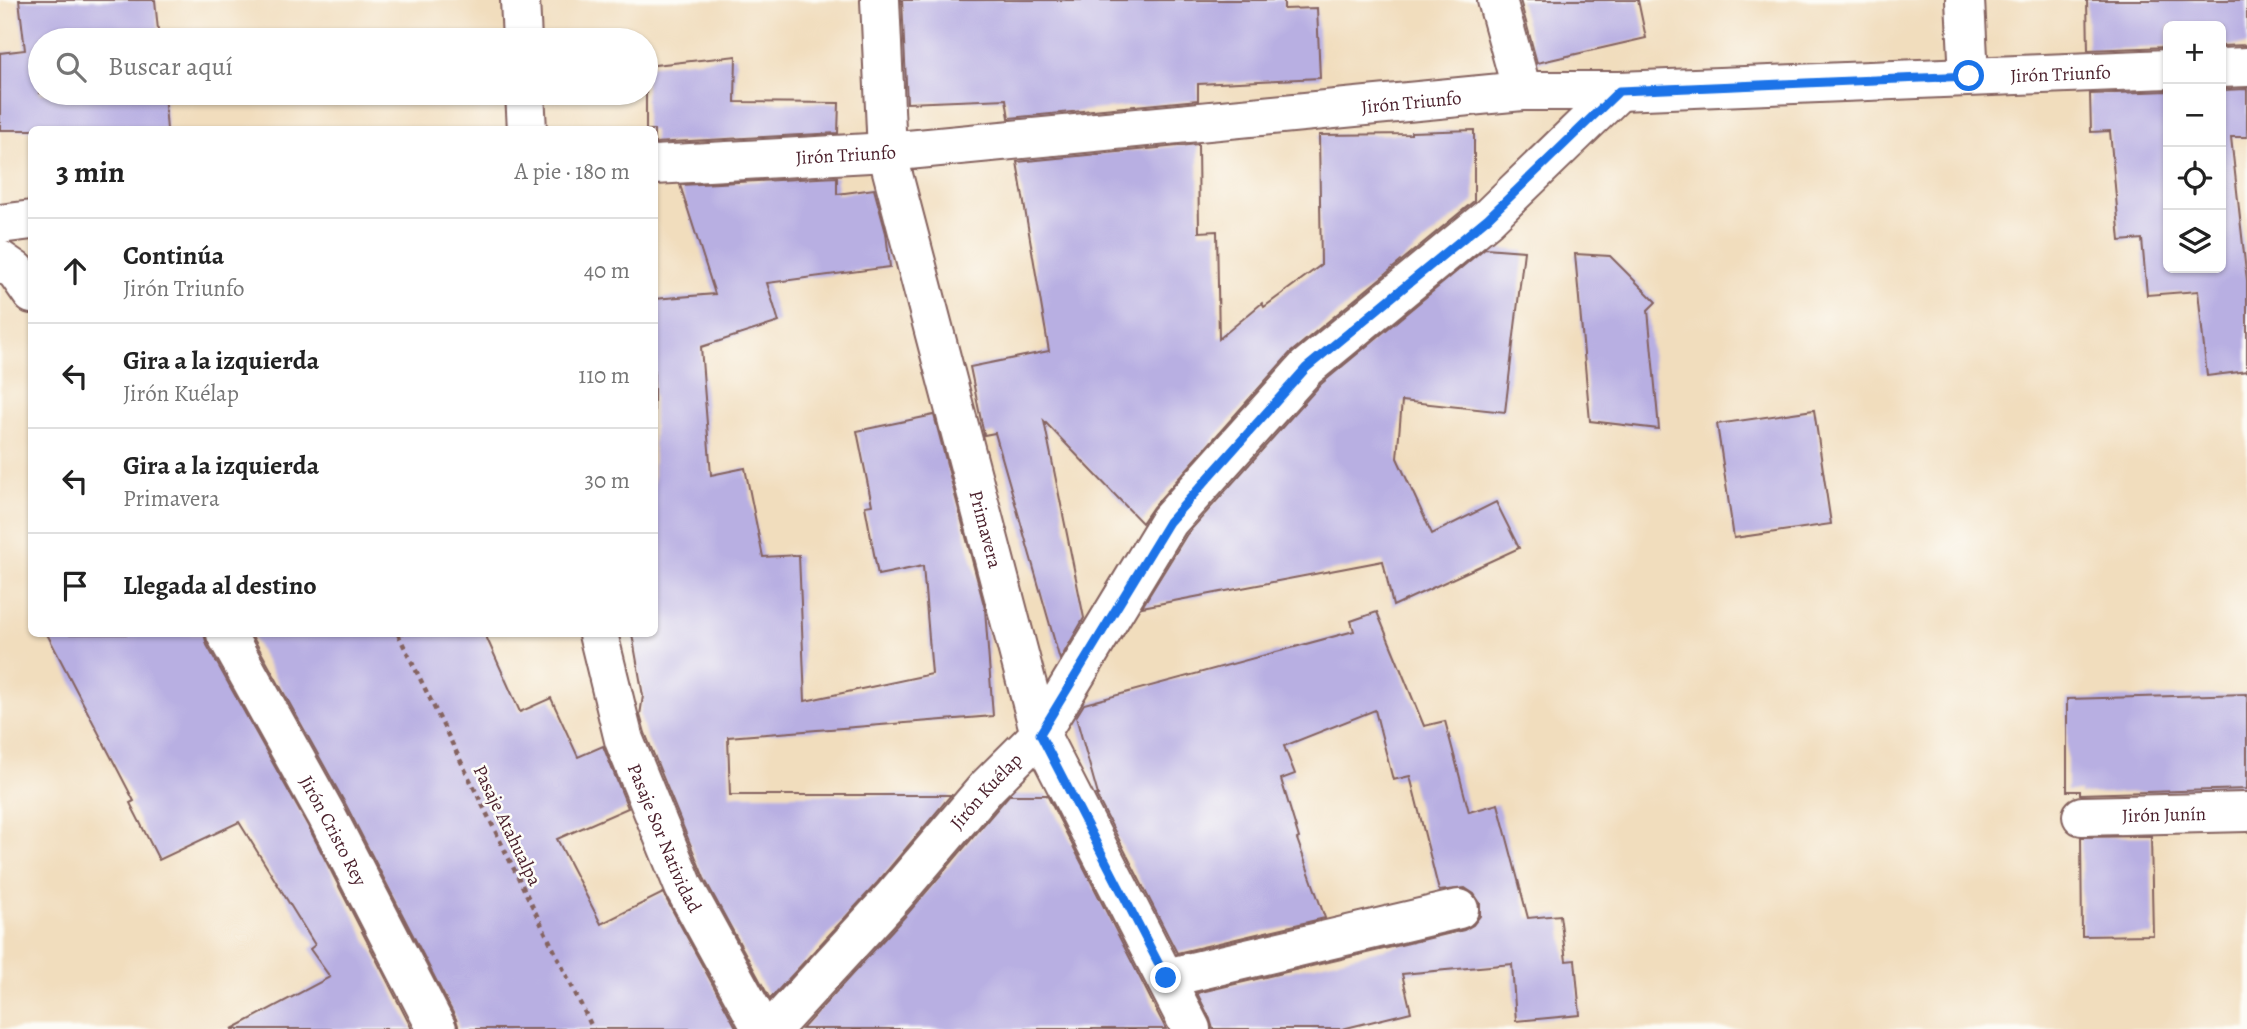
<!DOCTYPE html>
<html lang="es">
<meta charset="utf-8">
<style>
:root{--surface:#fff;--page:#f2f2f2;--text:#222;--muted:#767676;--line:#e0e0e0}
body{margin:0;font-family:Alegreya,serif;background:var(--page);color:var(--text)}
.controls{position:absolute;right:21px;top:21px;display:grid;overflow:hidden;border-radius:10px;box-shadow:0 2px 5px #0004}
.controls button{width:63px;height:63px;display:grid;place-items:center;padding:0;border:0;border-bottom:2px solid var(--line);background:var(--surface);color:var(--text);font:35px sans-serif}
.stop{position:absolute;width:21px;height:21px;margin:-16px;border:5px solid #1a73e8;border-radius:50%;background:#fff}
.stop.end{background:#1a73e8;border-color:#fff;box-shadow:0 2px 7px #0008}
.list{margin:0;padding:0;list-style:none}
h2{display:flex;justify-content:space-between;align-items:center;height:91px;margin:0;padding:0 28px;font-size:30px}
h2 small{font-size:23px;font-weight:400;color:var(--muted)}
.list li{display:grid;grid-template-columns:46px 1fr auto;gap:21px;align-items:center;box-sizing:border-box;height:105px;padding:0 28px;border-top:2px solid var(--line)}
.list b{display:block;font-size:26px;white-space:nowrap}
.list p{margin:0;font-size:23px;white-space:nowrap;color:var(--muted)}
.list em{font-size:23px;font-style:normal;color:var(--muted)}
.icon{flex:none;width:38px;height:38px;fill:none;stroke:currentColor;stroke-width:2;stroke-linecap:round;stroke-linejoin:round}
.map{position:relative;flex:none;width:2247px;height:1029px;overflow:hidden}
.search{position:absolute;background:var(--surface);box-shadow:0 2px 5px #0004;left:28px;top:28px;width:630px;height:77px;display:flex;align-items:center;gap:18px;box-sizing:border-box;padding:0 24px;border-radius:38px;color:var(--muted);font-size:26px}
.panel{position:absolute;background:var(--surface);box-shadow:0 2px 5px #0004;left:28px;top:126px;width:630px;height:511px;border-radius:10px}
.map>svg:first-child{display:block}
</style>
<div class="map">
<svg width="2247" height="1029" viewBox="0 0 2247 1029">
<rect width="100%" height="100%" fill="#fdfcf7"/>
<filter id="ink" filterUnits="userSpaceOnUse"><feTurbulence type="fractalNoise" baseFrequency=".0143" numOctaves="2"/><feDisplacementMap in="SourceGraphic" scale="14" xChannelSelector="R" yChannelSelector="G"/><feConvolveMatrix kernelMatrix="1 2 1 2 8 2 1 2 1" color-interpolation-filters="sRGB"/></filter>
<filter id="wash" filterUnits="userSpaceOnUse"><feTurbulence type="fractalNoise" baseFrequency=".00686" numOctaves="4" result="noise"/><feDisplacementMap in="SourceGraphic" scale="28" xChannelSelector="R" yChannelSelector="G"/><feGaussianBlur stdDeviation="1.57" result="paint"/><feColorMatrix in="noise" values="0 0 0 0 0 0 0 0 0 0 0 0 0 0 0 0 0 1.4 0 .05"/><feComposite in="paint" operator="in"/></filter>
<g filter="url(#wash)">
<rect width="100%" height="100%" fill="#f1ddbd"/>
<g id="blocks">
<g fill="#b8afe2">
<path d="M 19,0 L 155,0 L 159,40 L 40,40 L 40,93 L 164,93 L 167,130 L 0,130 L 0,53 L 25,50 Z"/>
<path d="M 902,0 L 1284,0 L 1284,9 L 1317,8 L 1320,78 L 1198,84 L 1198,100 L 1009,118 L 1006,99 L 907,103 Z"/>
<path d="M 1520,0 L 1638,0 L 1646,38 L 1537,63 Z"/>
<path d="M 2087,0 L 2247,0 L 2247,45 L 2221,46 L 2221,26 L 2168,26 L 2168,47 L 2088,50 Z"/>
<path d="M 736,56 L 735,102 L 839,103 L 838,133 L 654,143 L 654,130 L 646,130 L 646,66 Z"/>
<path d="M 2247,89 L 2247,137 L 2231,137 L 2247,281 L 2247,371 L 2207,376 L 2198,291 L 2147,295 L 2142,239 L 2120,241 L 2110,131 L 2091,132 L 2090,94 L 2168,91 L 2168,268 L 2221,268 L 2221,90 Z"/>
<path d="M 1474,130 L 1474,201 L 1290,353 L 1153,507 L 1142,523 L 1044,421 L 1084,618 L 1060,660 L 995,433 L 984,435 L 970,367 L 1049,351 L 1017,162 L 1198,144 L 1199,232 L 1217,231 L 1219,339 L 1262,303 L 1264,307 L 1321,265 L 1319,135 L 1411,134 L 1411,132 Z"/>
<path d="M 837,177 L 837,194 L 874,189 L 886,233 L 890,267 L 767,283 L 779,322 L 701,347 L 711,475 L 745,468 L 763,557 L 799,555 L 805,701 L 932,674 L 923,566 L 878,575 L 865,506 L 872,505 L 857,431 L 934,415 L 985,609 L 993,716 L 728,737 L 730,795 L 951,795 L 877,883 L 770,999 L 704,878 L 645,733 L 640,715 L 643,696 L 632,634 L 654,634 L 654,299 L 715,294 L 680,185 Z"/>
<path d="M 1485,248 L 1524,251 L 1505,412 L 1402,401 L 1397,458 L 1432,534 L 1496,502 L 1519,548 L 1393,606 L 1383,561 L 1142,607 L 1187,534 L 1321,384 Z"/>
<path d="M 1575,254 L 1610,256 L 1656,302 L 1648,310 L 1659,429 L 1590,421 Z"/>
<path d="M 1814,410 L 1831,524 L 1734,538 L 1717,424 Z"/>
<path d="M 1377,612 L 1424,726 L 1445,721 L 1469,812 L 1498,804 L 1528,918 L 1560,915 L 1566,961 L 1575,960 L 1580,1015 L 1516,1021 L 1512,964 L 1402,974 L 1411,1012 L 1342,1029 L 1213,1029 L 1210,1019 L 1197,993 L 1464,930 L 1473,925 L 1480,916 L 1480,903 L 1474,894 L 1465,888 L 1439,891 L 1410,776 L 1393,780 L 1375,710 L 1284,746 L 1295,774 L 1281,779 L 1299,838 L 1297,839 L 1325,918 L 1177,953 L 1096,795 L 1098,795 L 1076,717 L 1084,704 L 1354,631 L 1351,621 Z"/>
<path d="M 47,634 L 204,634 L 207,645 L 308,826 L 412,1029 L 232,1029 L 330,977 L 310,949 L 315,945 L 239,822 L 159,860 L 130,803 L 134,801 Z"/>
<path d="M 251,634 L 485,634 L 520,712 L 551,698 L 578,757 L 603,746 L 628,808 L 557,839 L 601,924 L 663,893 L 737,1029 L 459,1029 L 456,1019 L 346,805 Z"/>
<path d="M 2247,694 L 2247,789 L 2080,794 L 2080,791 L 2067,791 L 2067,699 Z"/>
<path d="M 1009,795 L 1047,795 L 1166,1029 L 802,1029 L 909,912 Z"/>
<path d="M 2151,836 L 2153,935 L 2082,936 L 2081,837 Z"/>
</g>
</g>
</g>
<g filter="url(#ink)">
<use href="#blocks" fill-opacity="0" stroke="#84625e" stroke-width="2"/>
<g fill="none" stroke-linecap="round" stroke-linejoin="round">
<defs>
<g id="street">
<path d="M 520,0 L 522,40"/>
<path id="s1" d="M 880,0 L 887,152 L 1040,734 L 1191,1029"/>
<path d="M 1497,0 L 1522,91"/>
<path d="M 1965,0 L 1969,76"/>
<path d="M 2221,68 L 2247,67"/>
<path d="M 525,93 L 527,130"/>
<path id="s2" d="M 654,165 L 887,152 L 1522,91 L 1619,91 L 2168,69"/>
<path d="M 0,224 L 32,220"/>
<path d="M 0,260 L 16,271 L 32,294"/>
<path id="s3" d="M 226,634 L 327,816 L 437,1029"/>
<path id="s4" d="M 598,634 L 624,740 L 684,887 L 762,1029"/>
<path id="s5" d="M 2082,816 L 2247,812"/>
<path d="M 1166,978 L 1459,909"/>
<path id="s6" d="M 772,1029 L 893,897 L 987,787 L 1040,734 L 1169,521 L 1306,368 L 1488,218 L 1619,91"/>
</g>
</defs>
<use href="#street" stroke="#84625e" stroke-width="42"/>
<path stroke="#84625e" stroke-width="4.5" stroke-dasharray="5 5" stroke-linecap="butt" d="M 398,634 L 593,1029"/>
<use href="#street" stroke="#fff" stroke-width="38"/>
</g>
</g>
<g fill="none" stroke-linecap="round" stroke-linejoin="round" filter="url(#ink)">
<path stroke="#1a73e8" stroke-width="9" d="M 1166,978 L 1040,734 L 1169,522 L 1306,368 L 1488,218 L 1619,91 L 1969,76"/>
</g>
<g text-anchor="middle" stroke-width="5" stroke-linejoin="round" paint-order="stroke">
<g font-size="19" fill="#4a1f2b" stroke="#fdfcf7">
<text dy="7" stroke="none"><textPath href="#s2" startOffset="1410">Jirón Triunfo</textPath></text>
<text dy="7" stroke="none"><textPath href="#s2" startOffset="760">Jirón Triunfo</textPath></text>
<text dy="7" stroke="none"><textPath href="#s2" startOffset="192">Jirón Triunfo</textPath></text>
<text dy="7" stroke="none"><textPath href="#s1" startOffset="542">Primavera</textPath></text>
<text dy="7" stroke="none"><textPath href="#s6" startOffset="320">Jirón Kuélap</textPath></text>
<text dy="7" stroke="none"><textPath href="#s5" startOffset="82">Jirón Junín</textPath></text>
<text transform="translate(508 825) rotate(64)" y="7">Pasaje Atahualpa</text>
<text dy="7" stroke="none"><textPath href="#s3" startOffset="224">Jirón Cristo Rey</textPath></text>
<text dy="7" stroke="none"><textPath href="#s4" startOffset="215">Pasaje Sor Natividad</textPath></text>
</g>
</g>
</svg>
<div class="controls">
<button>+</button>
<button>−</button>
<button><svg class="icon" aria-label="locate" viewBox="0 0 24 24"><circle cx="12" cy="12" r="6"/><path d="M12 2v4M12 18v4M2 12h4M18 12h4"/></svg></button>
<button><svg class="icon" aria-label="layers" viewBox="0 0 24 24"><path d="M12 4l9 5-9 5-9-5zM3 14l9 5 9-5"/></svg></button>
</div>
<div class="stop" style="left:1969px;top:76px"></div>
<div class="stop end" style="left:1166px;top:978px"></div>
<div class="search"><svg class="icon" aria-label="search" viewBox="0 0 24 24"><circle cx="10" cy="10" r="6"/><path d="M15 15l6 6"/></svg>Buscar aquí</div>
<section class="panel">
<h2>3 min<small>A pie · 180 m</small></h2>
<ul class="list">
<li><svg class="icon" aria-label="ahead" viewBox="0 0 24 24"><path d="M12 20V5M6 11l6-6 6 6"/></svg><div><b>Continúa</b><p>Jirón Triunfo</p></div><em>40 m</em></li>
<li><svg class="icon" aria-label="left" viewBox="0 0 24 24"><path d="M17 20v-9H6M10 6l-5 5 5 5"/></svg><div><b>Gira a la izquierda</b><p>Jirón Kuélap</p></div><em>110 m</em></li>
<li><svg class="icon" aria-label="left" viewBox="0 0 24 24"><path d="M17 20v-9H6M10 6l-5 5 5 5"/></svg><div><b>Gira a la izquierda</b><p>Primavera</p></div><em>30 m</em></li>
<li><svg class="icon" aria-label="arrive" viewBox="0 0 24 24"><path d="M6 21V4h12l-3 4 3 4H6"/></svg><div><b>Llegada al destino</b></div></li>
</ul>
</section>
</div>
